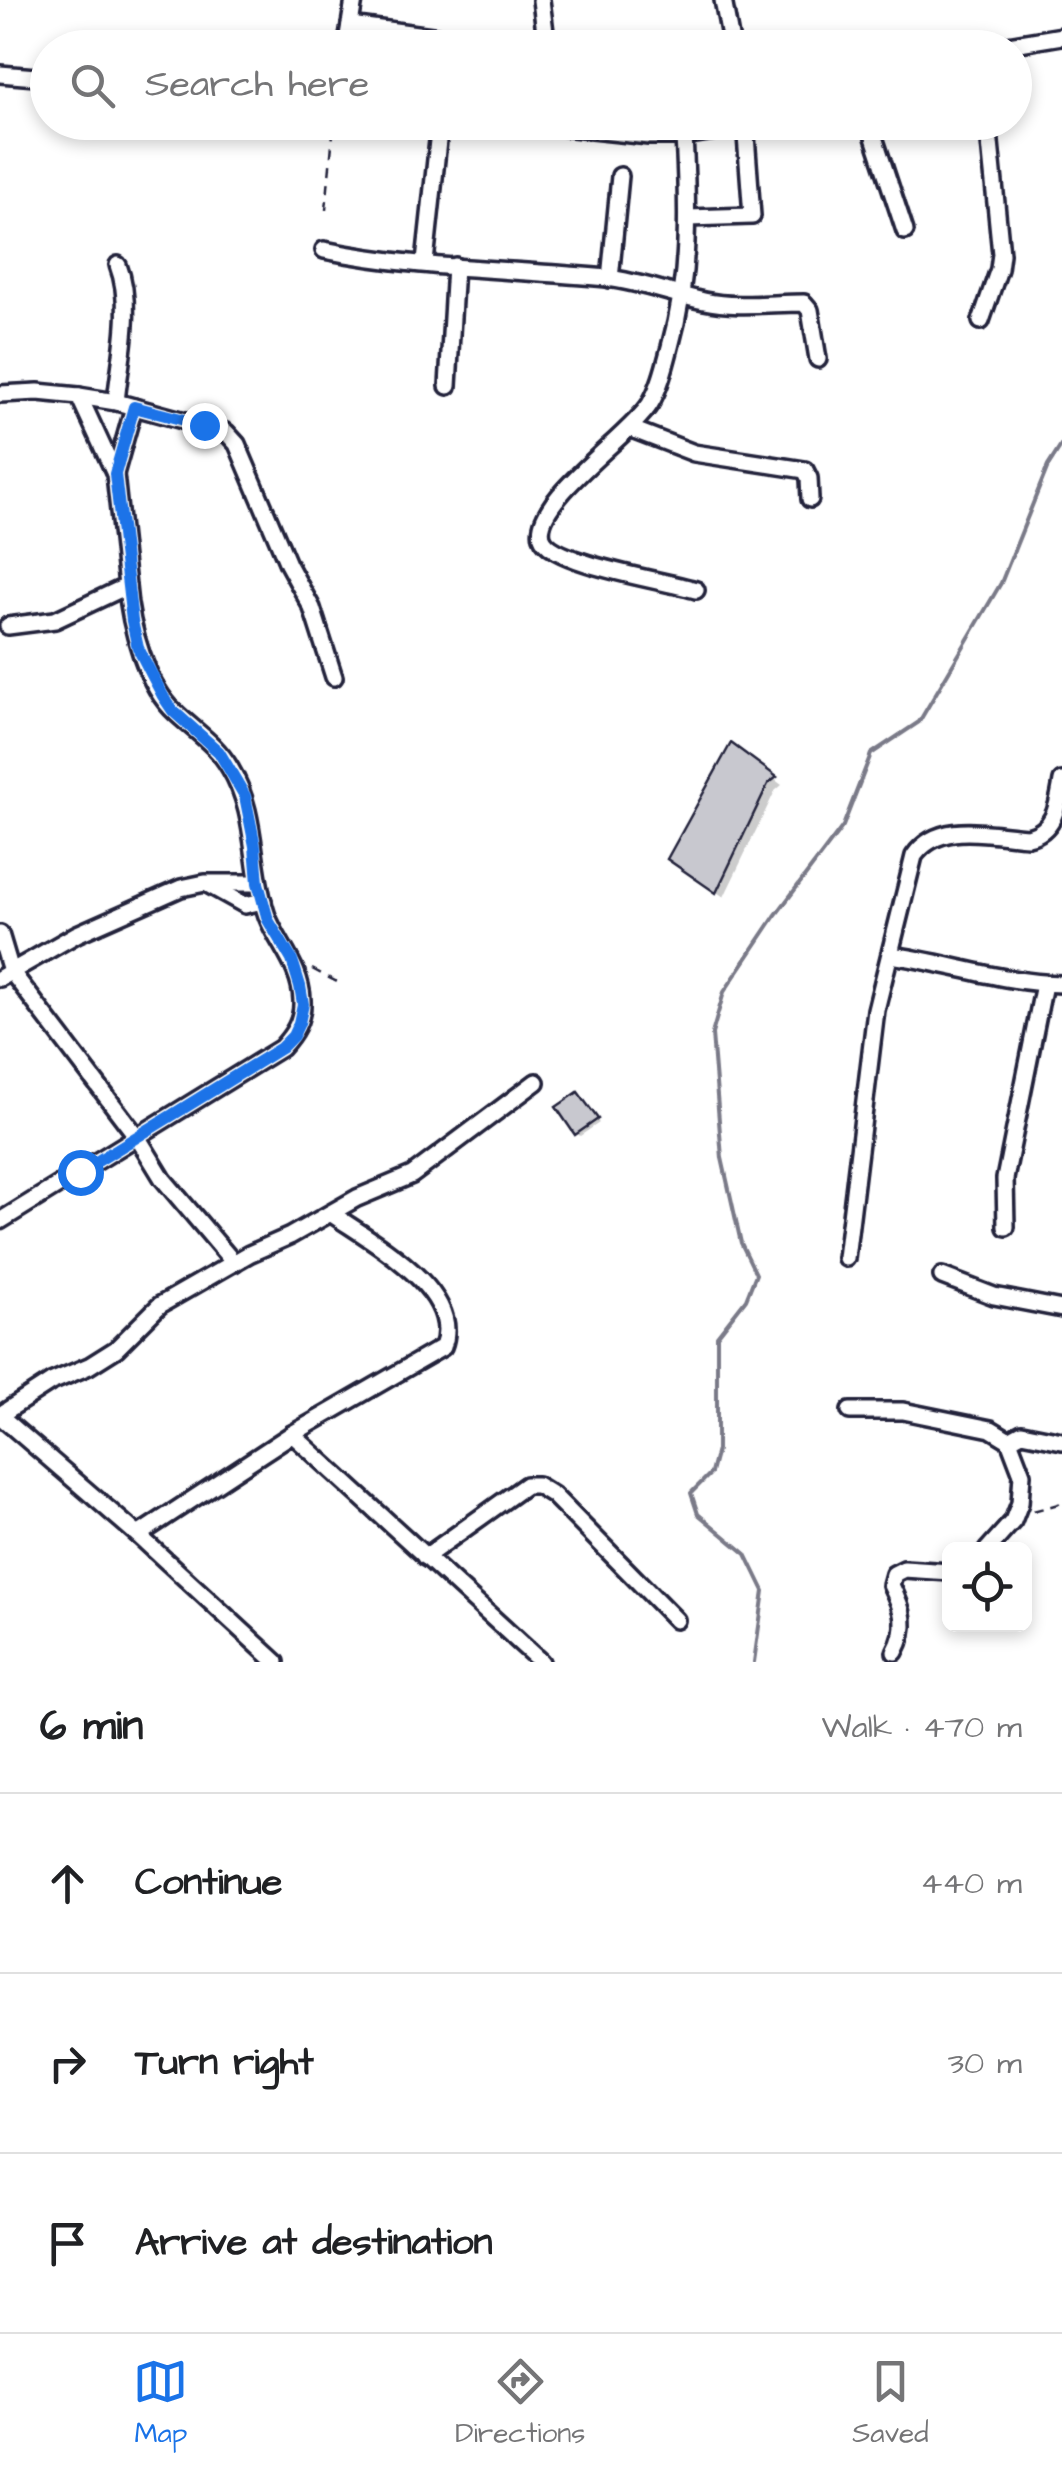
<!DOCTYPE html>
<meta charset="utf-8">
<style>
:root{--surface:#fff;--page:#f2f2f2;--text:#202124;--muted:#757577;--line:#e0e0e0;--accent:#1a73e8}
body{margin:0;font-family:"Architects Daughter",sans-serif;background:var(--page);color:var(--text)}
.controls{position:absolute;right:30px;bottom:30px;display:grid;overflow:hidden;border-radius:15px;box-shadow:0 5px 15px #0003}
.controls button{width:90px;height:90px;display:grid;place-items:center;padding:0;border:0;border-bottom:2px solid var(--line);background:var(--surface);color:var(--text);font:50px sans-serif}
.stop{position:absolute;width:30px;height:30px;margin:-22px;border:8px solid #1a73e8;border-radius:50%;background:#fff}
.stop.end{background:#1a73e8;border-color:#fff;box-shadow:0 2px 10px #0008}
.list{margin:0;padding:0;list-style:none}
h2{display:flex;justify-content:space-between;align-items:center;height:130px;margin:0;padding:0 40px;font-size:42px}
h2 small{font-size:32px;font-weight:400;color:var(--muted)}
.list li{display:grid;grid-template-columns:65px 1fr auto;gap:30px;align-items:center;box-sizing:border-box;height:180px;padding:0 40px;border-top:2px solid var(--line)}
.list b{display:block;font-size:38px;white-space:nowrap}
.list em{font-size:32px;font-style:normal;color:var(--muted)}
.icon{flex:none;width:55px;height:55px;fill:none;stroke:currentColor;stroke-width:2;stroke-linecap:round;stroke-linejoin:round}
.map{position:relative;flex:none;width:1062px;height:1662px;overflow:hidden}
.search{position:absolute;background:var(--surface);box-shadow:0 5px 15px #0003;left:30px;right:30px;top:30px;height:110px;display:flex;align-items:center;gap:25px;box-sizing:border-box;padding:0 35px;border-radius:55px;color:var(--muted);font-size:38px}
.sheet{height:670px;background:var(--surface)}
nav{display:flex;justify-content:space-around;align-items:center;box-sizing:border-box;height:140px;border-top:2px solid var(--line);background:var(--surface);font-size:28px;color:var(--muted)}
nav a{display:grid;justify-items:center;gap:5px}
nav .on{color:var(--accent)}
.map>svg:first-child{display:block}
</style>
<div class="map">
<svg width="1062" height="1662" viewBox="0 0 1062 1662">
<rect width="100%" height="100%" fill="#fff"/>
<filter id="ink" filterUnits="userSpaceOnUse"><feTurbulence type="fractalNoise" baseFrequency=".01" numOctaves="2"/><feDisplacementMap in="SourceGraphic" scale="20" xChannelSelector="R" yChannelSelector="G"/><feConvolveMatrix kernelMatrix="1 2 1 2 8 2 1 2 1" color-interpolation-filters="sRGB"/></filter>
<g filter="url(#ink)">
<g fill="#0003">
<path d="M 731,747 L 782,785 L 775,791 L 724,897 L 670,859 Z"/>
<path d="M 577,1096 L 599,1123 L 580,1136 L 577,1133 Z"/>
</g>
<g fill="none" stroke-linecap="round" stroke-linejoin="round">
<path stroke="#7a7a88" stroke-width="4" d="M 754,1662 L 764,1591 L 746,1554 L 698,1514 L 691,1493 L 711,1473 L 717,1450 L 717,1336 L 746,1299 L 756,1274 L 741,1243 L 722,1158 L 712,1034 L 724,992 L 775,916 L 843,826 L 871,754 L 919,722 L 1001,583 L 1048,466 L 1062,444"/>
</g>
<g fill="#c8c8cf" stroke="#22223b" stroke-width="2.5">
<path d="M 731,743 L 777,777 L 768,784 L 716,893 L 667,859 Z"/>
<path d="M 578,1092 L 598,1119 L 575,1135 L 556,1107 Z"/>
</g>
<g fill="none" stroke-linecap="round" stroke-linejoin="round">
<defs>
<g id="minor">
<path d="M 541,0 L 547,48"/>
<path d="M 723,0 L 732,48"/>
<path d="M 350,25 L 506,46"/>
<path d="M 346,48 L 354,0"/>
<path d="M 990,48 L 1062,36"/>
<path d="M 0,74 L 48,78"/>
<path d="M 515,122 L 649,136 L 684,136 L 771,122"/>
<path d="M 869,122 L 905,231"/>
<path d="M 684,136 C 688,209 690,276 670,347 C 665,366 660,387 650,404 C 631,435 532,501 542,537 C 550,564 667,581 696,590"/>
<path d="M 688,218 L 752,216 L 745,122"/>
<path d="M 324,250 C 416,269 512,269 607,278 C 641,282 671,294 704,301 C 737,308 770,303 804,303 L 810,310 L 818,359"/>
<path d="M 425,262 L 440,122"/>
<path d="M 610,279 L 620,176"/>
<path d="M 981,321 L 999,269 L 1001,254 L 988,122"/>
<path d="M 448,386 L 455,266"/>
<path d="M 0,394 L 38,392 L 79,396 L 115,474 L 127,586 L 55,620 L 8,626"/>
<path d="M 79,396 L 116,402 L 226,432 L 237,444 L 288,564 L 312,608 L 334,677"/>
<path d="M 116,402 C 120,358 134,306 118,265"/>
<path d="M 629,428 L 694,453 L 805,470 L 809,478 L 810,499"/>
<path d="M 115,474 L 134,407"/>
<path d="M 209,885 L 245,905 L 263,901"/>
<path d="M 0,934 L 11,971 L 138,1138 L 163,1179 L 234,1263"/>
<path d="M 891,955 C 949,963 1003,983 1062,984"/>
<path d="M 0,978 L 77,934 L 181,888 L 205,883 L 258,883"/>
<path d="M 0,1221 L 281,1048 C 294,1034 303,1020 302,1000 C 301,967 278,945 267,916 C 250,867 258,814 230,768 C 217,745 195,731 176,713 C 146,686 130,626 127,586"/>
<path d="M 1006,1227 L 1005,1179 L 1044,984"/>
<path d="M 846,1258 L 876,1010 L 914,856 C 940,819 990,835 1028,837 C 1055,831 1058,804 1062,781"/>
<path d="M 942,1276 L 994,1296 L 1062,1309"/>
<path d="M 850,1411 L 903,1411 L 991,1429 L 1009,1440 L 1022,1474 L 1020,1503 L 1013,1521 L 987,1550"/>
<path d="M 0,1415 L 51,1382 L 89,1366 L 116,1349 L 160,1305 L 249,1254 L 290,1236 L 357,1198 L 412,1175 L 536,1082"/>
<path d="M 0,1416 L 138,1535 L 276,1662"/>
<path d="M 292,1434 L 541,1662"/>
<path d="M 1009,1440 L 1022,1433 L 1062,1441"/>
<path d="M 138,1535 L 292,1434 L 443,1347 C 464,1291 371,1241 332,1214"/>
<path d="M 425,1557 L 526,1485 L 537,1485 L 553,1495 L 676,1620"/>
<path d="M 895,1652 C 909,1627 903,1609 891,1585 L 894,1574 L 904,1569 L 950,1572"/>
</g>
</defs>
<use href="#minor" stroke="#22223b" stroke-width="22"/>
<g stroke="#22223b" stroke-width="2.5" stroke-dasharray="10 8" stroke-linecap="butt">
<path d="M 326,210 L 334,122"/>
<path d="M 312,969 L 339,983"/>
<path d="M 1033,1511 L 1062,1503"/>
</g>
<use href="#minor" stroke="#fff" stroke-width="15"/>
</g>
</g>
<g fill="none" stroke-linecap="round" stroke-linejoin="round" filter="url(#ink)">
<path stroke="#1a73e8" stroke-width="12" d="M 80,1172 L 281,1048 L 293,1036 L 299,1023 L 303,1004 L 300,986 L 292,960 L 268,920 L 258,883 L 255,846 L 245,796 L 219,752 L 173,711 L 163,696 L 138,648 L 132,621 L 115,474 L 134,407 L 204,425"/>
</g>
</svg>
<div class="controls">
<button><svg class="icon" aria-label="locate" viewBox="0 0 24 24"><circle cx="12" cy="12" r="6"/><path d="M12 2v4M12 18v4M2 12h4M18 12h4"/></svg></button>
</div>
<div class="stop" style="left:80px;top:1172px"></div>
<div class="stop end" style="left:204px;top:425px"></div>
<div class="search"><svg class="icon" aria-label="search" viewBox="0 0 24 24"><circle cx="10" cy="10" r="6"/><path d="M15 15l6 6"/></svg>Search here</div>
</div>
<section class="sheet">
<h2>6 min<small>Walk · 470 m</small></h2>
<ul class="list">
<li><svg class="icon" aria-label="ahead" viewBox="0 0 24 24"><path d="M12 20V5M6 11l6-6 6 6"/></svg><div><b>Continue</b></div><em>440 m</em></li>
<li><svg class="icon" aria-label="right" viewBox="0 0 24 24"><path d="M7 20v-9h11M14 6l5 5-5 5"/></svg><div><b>Turn right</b></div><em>30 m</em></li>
<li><svg class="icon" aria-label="arrive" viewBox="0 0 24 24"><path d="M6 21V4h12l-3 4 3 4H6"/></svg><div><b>Arrive at destination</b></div></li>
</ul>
</section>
<nav>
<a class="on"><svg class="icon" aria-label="map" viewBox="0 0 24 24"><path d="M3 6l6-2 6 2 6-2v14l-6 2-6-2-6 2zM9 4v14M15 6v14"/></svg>Map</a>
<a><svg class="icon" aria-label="directions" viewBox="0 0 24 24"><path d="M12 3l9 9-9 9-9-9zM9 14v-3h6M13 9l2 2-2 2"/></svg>Directions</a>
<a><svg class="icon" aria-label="saved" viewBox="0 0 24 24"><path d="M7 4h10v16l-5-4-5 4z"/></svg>Saved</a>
</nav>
